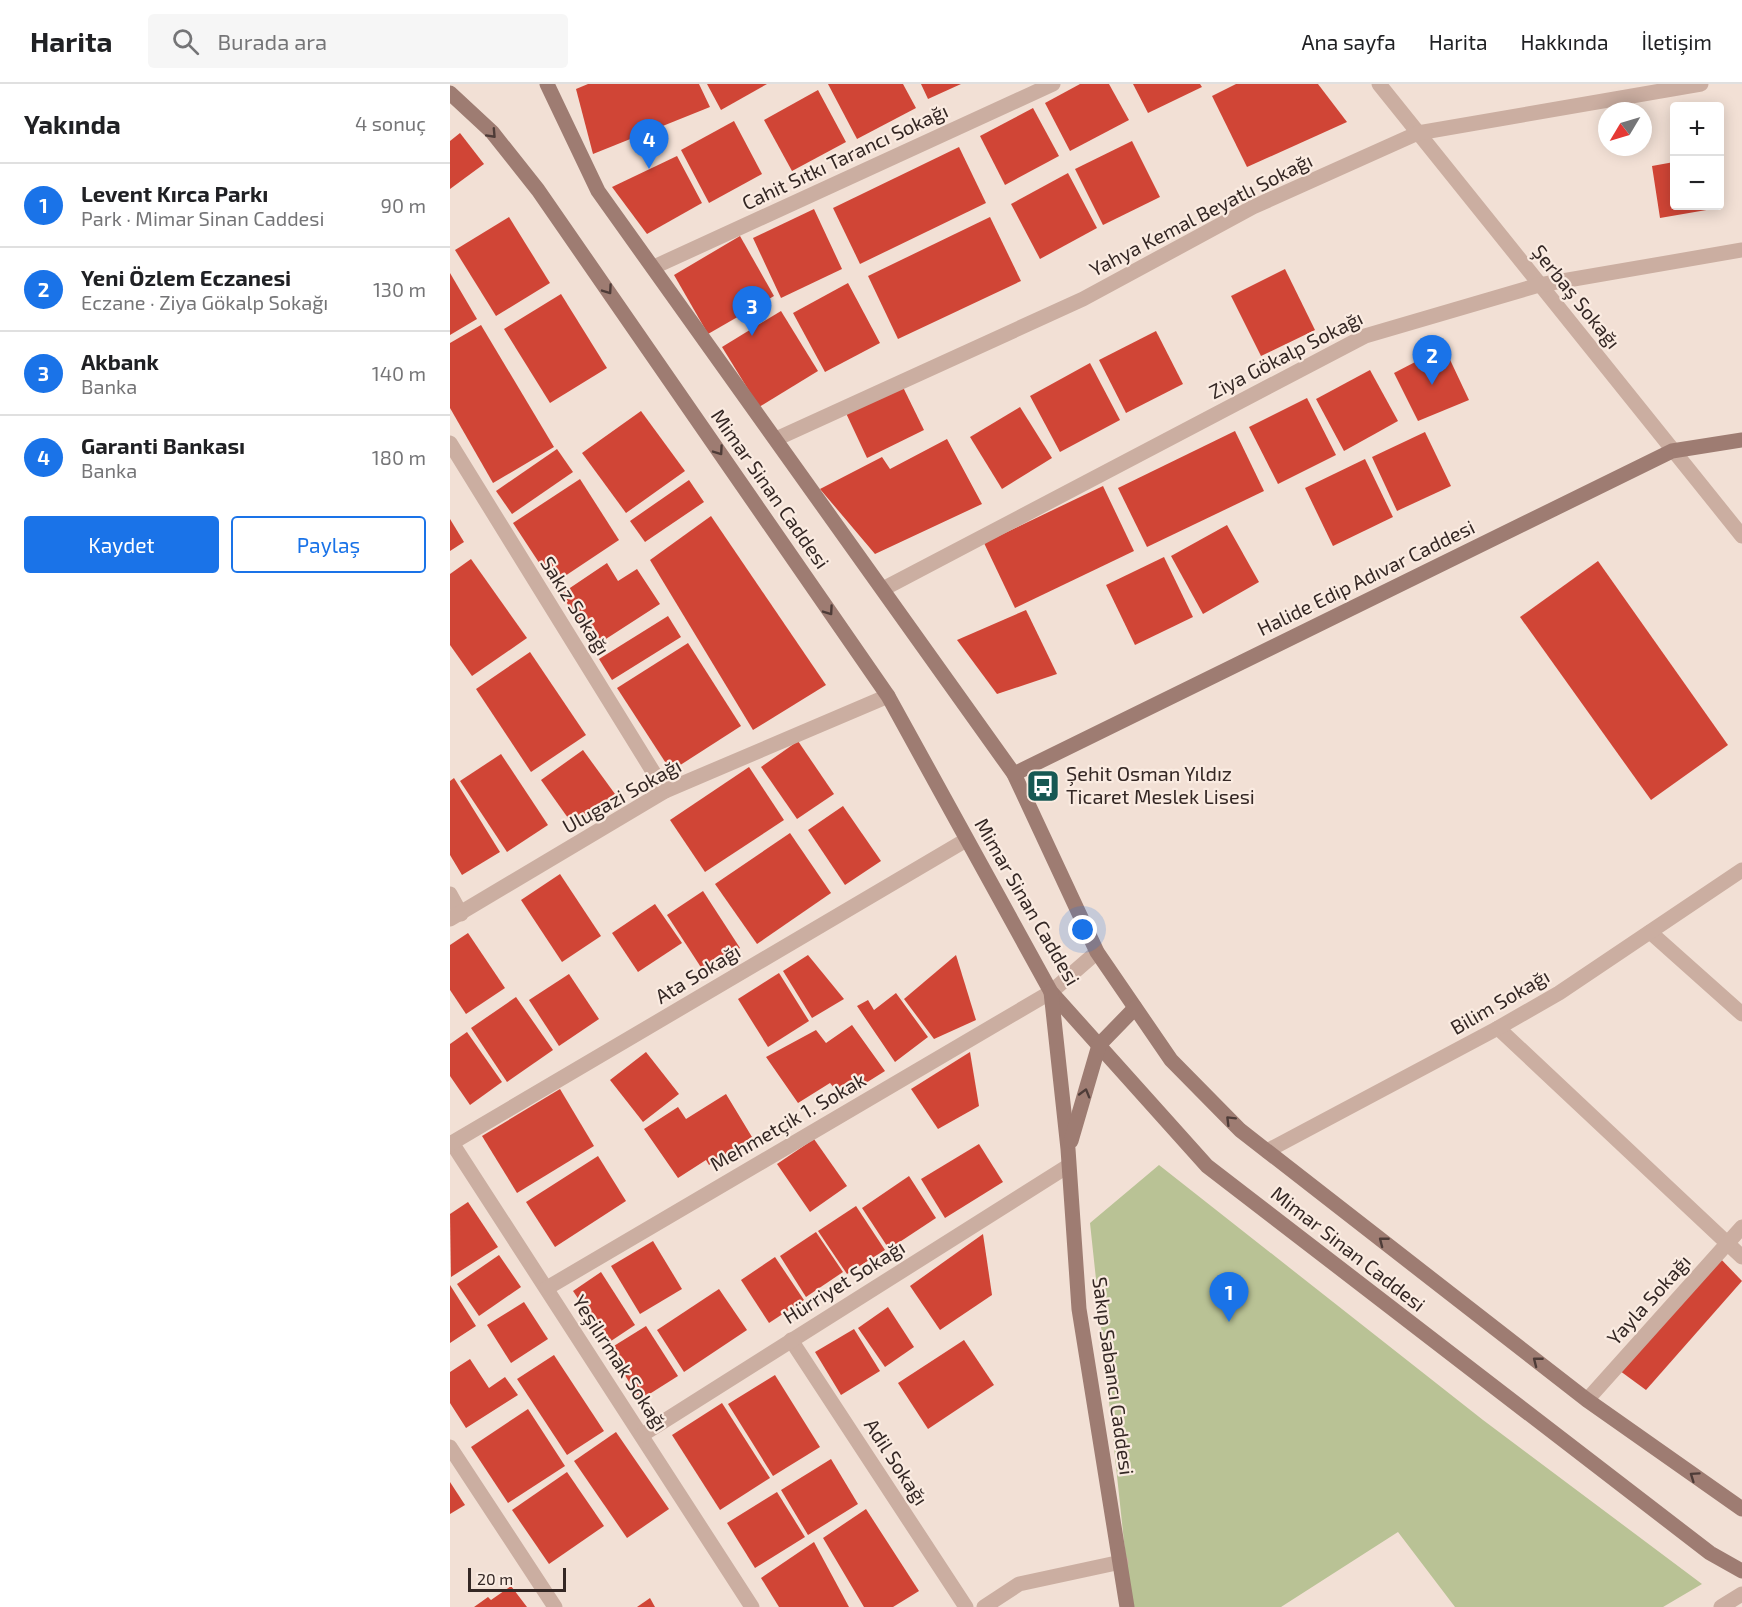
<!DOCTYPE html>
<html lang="tr">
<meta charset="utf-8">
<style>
:root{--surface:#fff;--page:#f6f6f6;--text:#202124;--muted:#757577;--line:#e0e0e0;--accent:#1a73e8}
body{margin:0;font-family:"Exo 2",sans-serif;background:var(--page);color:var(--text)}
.controls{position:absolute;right:18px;top:18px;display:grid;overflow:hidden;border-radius:6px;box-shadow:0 3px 15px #0003}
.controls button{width:54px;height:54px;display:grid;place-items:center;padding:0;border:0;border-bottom:2px solid var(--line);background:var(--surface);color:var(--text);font:30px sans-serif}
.compass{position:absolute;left:1148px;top:18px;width:54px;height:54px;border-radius:50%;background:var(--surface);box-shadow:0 3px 15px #0003;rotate:232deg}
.scale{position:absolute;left:18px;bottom:15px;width:98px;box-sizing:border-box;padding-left:6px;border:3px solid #342724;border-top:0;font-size:16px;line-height:21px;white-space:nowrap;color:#342724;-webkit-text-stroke:4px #faebe1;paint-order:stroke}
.you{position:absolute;left:633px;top:846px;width:21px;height:21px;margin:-15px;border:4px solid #fff;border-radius:50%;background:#1a73e8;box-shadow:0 0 0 9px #1a73e833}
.badge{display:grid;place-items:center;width:39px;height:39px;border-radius:50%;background:var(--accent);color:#fff;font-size:20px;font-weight:700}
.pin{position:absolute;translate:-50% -50px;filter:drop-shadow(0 2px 3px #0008)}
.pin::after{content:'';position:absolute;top:32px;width:21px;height:18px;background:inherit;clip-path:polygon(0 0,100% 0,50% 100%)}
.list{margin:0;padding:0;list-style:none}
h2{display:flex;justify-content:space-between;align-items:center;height:78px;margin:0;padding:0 24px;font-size:26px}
h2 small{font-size:20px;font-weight:400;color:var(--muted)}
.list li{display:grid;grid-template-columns:39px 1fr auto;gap:18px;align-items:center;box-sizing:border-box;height:84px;padding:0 24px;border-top:2px solid var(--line)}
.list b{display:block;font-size:22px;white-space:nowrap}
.list p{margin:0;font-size:20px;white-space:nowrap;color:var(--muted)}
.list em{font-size:20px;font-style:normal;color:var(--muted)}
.actions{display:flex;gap:12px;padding:18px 24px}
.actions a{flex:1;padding:14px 0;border:2px solid var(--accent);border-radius:6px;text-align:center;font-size:21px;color:var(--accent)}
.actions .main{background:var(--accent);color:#fff}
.icon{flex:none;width:33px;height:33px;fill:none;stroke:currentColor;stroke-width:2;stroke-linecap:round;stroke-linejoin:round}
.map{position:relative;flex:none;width:1292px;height:1523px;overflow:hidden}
header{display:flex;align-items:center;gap:36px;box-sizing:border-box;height:84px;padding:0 30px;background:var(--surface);border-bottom:2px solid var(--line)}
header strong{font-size:28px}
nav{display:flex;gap:33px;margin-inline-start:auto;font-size:21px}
.search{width:420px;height:54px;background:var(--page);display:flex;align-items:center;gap:15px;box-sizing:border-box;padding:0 21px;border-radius:6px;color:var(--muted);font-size:22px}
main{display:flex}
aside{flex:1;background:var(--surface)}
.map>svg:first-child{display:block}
</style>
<header>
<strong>Harita</strong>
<div class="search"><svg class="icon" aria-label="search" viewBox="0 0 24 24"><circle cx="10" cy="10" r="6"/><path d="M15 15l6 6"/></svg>Burada ara</div>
<nav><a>Ana sayfa</a><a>Harita</a><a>Hakkında</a><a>İletişim</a></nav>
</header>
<main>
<aside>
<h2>Yakında<small>4 sonuç</small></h2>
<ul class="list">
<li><span class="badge">1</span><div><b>Levent Kırca Parkı</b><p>Park · Mimar Sinan Caddesi</p></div><em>90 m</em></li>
<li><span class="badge">2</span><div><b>Yeni Özlem Eczanesi</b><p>Eczane · Ziya Gökalp Sokağı</p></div><em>130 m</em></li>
<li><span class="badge">3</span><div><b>Akbank</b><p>Banka</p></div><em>140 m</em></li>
<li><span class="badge">4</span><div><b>Garanti Bankası</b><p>Banka</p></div><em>180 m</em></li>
</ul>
<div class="actions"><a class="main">Kaydet</a><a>Paylaş</a></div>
</aside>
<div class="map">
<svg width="1292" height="1523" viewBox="0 0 1292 1523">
<rect width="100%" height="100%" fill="#f2e0d5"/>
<path fill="#b9c295" d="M 709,1081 L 1033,1336 L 1252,1500 L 1213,1523 L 1005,1523 L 948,1448 L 831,1523 L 681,1523 L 640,1139 Z"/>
<g fill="#d04536">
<path d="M 138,0 L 249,0 L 260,23 L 143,70 L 126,5 Z"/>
<path d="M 257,0 L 317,0 L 271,26 Z"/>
<path d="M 378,0 L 453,0 L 466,24 L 407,55 Z"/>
<path d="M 471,0 L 511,0 L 478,15 Z"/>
<path d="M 630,0 L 659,0 L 679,36 L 620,67 L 595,19 Z"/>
<path d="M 683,0 L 750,0 L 752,3 L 698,29 Z"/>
<path d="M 786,0 L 868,0 L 897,38 L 797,83 L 762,12 Z"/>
<path d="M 368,6 L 396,58 L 342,87 L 314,36 Z"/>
<path d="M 583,24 L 609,72 L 555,101 L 530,52 Z"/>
<path d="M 284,37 L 312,90 L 259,119 L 231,66 Z"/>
<path d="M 10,49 L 34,80 L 0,105 L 0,57 Z"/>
<path d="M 682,57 L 710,113 L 653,141 L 625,85 Z"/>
<path d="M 509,63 L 536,119 L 410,180 L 383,124 Z"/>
<path d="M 227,72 L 252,119 L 197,150 L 162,103 Z"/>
<path d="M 1224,78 L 1224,122 L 1268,122 L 1268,124 L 1210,134 L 1202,82 Z"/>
<path d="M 618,89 L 647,144 L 590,175 L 561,120 Z"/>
<path d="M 364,125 L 392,185 L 331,214 L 303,154 Z"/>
<path d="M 59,133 L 100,199 L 46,232 L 5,166 Z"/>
<path d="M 540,133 L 571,197 L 448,255 L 418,192 Z"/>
<path d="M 290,152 L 324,212 L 258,250 L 224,191 Z"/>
<path d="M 835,185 L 865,246 L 811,272 L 781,212 Z"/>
<path d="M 0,189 L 27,235 L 0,251 Z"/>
<path d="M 398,199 L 430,259 L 375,288 L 343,229 Z"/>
<path d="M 111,210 L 157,284 L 100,319 L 54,245 Z"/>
<path d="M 331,227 L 368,287 L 309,323 L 272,263 Z"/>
<path d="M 31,241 L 104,363 L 43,399 L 0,324 L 0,259 Z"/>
<path d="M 706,247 L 733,300 L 676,329 L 649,276 Z"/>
<path d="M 994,263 L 1019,316 L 968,337 L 944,289 Z"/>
<path d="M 640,279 L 670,336 L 610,368 L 580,312 Z"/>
<path d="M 920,286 L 948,337 L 894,367 L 866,315 Z"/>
<path d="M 451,299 L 474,346 L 417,374 L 395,327 Z"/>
<path d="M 857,314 L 886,371 L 828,400 L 799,343 Z"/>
<path d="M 570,323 L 602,374 L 552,405 L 520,353 Z"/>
<path d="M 191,327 L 235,387 L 176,429 L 132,369 Z"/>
<path d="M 785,347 L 814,407 L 697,463 L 668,404 Z"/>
<path d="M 975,348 L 1001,402 L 947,427 L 922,373 Z"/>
<path d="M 497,355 L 532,420 L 425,470 L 370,405 L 432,373 L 440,385 Z"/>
<path d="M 107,365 L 123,388 L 62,430 L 46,407 Z"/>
<path d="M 915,375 L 943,433 L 883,462 L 855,404 Z"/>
<path d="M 130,395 L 169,456 L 103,500 L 63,439 Z"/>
<path d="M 239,396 L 254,418 L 195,458 L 180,437 Z"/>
<path d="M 653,402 L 684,467 L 565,524 L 534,459 Z"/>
<path d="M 261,432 L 376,601 L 303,646 L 200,476 Z"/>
<path d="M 0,435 L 14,458 L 0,467 Z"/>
<path d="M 777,441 L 809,498 L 753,530 L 721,472 Z"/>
<path d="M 714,473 L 743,533 L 685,561 L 656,501 Z"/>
<path d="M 21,475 L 77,554 L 22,592 L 0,561 L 0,490 Z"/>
<path d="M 1148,477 L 1278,661 L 1201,716 L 1070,533 Z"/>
<path d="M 157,479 L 168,497 L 187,485 L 210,520 L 145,562 L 111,510 Z"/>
<path d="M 576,526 L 607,590 L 547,610 L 507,556 Z"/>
<path d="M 218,532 L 231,553 L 162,596 L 149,575 Z"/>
<path d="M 238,559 L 291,642 L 221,687 L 167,604 Z"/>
<path d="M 80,568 L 136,651 L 81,688 L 26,605 Z"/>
<path d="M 348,657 L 384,710 L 347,735 L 311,683 Z"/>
<path d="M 133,666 L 165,710 L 123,741 L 91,696 Z"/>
<path d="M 51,670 L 98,741 L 57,768 L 10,697 Z"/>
<path d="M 299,683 L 334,736 L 255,788 L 220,736 Z"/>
<path d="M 4,694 L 50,768 L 12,791 L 0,771 L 0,697 Z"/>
<path d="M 393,722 L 431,777 L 395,801 L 358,746 Z"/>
<path d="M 340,749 L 381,809 L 307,860 L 265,800 Z"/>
<path d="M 110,790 L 151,852 L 112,878 L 71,816 Z"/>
<path d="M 253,807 L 290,864 L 254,888 L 217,831 Z"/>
<path d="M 205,820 L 232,859 L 188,888 L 162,849 Z"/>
<path d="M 18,849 L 55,904 L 16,930 L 0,906 L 0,861 Z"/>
<path d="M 358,871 L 394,915 L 362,934 L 333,887 Z"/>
<path d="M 506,871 L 526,936 L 484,955 L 454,915 Z"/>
<path d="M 329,889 L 359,937 L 318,963 L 288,915 Z"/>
<path d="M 119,890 L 149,935 L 109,962 L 79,916 Z"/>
<path d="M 446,909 L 478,953 L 445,978 L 407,922 L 418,916 L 424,926 Z"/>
<path d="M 66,913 L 103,966 L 57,998 L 21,944 Z"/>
<path d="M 402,941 L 435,987 L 392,1014 L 380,999 L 348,1019 L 316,973 L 366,946 L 376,959 Z"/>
<path d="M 17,948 L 52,998 L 20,1021 L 0,992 L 0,960 Z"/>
<path d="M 196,968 L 229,1010 L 193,1038 L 160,996 Z"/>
<path d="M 520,968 L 529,1022 L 488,1045 L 461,1005 Z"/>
<path d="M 110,1005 L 144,1062 L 67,1109 L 32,1052 Z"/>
<path d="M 276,1010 L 302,1053 L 259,1081 L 256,1076 L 228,1094 L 194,1045 L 228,1023 L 236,1035 Z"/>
<path d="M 364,1055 L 397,1102 L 360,1128 L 327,1080 Z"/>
<path d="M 529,1060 L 553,1098 L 495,1134 L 471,1095 Z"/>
<path d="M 148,1072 L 176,1117 L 105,1163 L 76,1118 Z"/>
<path d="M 459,1092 L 486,1134 L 439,1165 L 412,1124 Z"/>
<path d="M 18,1118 L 48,1163 L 1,1193 L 0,1130 Z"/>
<path d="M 406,1122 L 435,1166 L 397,1190 L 368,1147 Z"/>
<path d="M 366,1148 L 393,1188 L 356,1213 L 330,1172 Z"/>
<path d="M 533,1150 L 542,1211 L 490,1246 L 460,1202 Z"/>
<path d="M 203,1157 L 232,1205 L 190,1230 L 161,1182 Z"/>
<path d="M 49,1171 L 71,1203 L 29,1232 L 7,1200 Z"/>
<path d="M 1267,1171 L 1292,1197 L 1196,1306 L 1166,1284 Z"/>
<path d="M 325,1173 L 354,1216 L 319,1239 L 291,1196 Z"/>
<path d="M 151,1188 L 185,1241 L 158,1259 L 123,1207 Z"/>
<path d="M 0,1201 L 26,1242 L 0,1259 Z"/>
<path d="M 269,1205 L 297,1246 L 234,1288 L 207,1246 Z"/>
<path d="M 74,1218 L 98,1255 L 61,1279 L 37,1241 Z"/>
<path d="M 438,1223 L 464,1263 L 435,1283 L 408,1244 Z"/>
<path d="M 196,1242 L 228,1292 L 190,1316 L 159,1265 Z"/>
<path d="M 404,1245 L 430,1287 L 391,1311 L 365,1268 Z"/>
<path d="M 514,1256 L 544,1301 L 478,1345 L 448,1299 Z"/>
<path d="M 104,1271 L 154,1347 L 117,1371 L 67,1295 Z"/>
<path d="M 20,1275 L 39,1304 L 55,1293 L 68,1311 L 16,1344 L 0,1319 L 0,1288 Z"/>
<path d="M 325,1291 L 370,1363 L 323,1392 L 278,1320 Z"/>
<path d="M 272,1319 L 320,1394 L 270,1426 L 222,1351 Z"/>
<path d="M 78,1325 L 115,1382 L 58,1419 L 21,1363 Z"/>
<path d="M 166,1348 L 219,1425 L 177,1454 L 124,1377 Z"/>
<path d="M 381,1375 L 408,1420 L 358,1451 L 331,1406 Z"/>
<path d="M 117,1388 L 154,1442 L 99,1480 L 62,1426 Z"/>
<path d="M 0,1398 L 15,1421 L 0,1430 Z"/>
<path d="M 327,1408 L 355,1453 L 305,1484 L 277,1439 Z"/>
<path d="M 416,1425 L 469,1507 L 443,1523 L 414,1523 L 373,1454 Z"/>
<path d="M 364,1458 L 399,1523 L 329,1523 L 311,1494 Z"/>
<path d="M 61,1502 L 77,1523 L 24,1523 L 38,1513 L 41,1516 Z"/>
<path d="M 200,1514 L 205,1523 L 187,1523 Z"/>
</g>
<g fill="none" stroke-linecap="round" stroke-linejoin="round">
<g stroke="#cbaea1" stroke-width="15">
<path d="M 929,0 L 1292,452"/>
<path d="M 204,183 L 603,0"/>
<path d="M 326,355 L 633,215 L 803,123 L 968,49 L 1251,0"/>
<path d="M 0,359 L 215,707"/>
<path d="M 433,505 L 915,252 L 1089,201 L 1292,166"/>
<path d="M 0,810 L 11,830"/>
<path d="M 0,835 L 215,707 L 438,612"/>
<path d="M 1200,848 L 1292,930"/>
<path d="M 1048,944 L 1292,1173"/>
<path d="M 2,1059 L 302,1523"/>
<path d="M 0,1060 L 516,756"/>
<path d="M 817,1067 L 1048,944 L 1109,909 L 1292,786"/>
<path d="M 97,1204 L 601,908 L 647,868"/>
<path d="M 341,1256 L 516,1523"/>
<path d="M 1137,1316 L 1292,1143"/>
<path d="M 192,1351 L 618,1082"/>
<path d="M 0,1363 L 105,1523"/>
<path d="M 534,1523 L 569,1500 L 671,1478"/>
<path d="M 1271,1523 L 1292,1510"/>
</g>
<g stroke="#9e7c72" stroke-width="15">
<path d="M 97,0 L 148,107 L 564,690 L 647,868 L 721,976 L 790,1046 L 1137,1316 L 1292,1425"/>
<path d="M 0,9 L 42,48 L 88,106 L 438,612 L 601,908 L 757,1082 L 1260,1469 L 1292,1487"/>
<path d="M 564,690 L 1222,367 L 1292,356"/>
<path d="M 601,908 L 618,1065 L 629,1225 L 677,1523"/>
<path d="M 621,1057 L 649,961 L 685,924"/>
</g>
</g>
<defs><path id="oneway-chevron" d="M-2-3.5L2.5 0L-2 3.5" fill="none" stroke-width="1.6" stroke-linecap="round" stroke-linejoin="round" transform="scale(1.5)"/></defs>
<g stroke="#4e3c38">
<use href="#oneway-chevron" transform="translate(42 50) rotate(47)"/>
<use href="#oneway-chevron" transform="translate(158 206) rotate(55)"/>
<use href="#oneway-chevron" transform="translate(269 367) rotate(55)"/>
<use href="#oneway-chevron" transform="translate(379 527) rotate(55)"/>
<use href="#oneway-chevron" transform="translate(635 1009) rotate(-74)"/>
<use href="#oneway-chevron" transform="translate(780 1036) rotate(-135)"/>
<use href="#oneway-chevron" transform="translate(933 1157) rotate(-142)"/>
<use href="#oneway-chevron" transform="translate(1087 1277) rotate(-142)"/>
<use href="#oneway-chevron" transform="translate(1244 1392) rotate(-145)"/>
</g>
<defs>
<symbol id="bus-square" viewBox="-11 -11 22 22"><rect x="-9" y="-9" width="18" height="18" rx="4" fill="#175853" stroke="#faebe1"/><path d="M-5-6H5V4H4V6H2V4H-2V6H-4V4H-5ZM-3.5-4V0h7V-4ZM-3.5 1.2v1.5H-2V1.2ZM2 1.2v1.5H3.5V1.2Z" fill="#fff"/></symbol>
</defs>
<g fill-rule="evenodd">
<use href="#bus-square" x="574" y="683" width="38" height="38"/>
</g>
<g text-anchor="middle" stroke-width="4.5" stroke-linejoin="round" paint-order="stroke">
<g font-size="20" fill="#342724" stroke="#faebe1">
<text transform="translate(395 73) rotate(-25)" y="7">Cahit Sıtkı Tarancı Sokağı</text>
<text transform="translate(751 131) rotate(-27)" y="7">Yahya Kemal Beyatlı Sokağı</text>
<text transform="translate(1126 213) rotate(51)" y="7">Şerbaş Sokağı</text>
<text transform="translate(836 271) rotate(-27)" y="7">Ziya Gökalp Sokağı</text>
<text transform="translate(320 405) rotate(55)" y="7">Mimar Sinan Caddesi</text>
<text transform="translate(916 494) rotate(-26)" y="7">Halide Edip Adıvar Caddesi</text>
<text transform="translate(125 522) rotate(58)" y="7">Sakız Sokağı</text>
<text transform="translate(172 712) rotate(-29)" y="7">Ulugazi Sokağı</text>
<text transform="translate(577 818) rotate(60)" y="7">Mimar Sinan Caddesi</text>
<text transform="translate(248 890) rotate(-31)" y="7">Ata Sokağı</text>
<text transform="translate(1050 918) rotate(-30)" y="7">Bilim Sokağı</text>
<text transform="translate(338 1038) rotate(-30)" y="7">Mehmetçik 1. Sokak</text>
<text transform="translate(898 1165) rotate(38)" y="7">Mimar Sinan Caddesi</text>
<text transform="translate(394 1198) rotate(-32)" y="7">Hürriyet Sokağı</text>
<text transform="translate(1199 1216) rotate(-48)" y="7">Yayla Sokağı</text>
<text transform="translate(170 1279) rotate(57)" y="7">Yeşilırmak Sokağı</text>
<text transform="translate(663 1292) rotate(82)" y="7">Sakıp Sabancı Caddesi</text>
<text transform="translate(446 1378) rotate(57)" y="7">Adil Sokağı</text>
</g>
<g font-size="20" fill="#342724" stroke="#faebe1" text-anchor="start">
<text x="616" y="697">Şehit Osman Yıldız<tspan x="616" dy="23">Ticaret Meslek Lisesi</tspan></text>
</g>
</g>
</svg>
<div class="controls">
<button>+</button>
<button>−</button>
</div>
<svg class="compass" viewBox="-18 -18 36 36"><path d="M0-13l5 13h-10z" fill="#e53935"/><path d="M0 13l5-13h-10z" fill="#757577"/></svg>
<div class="scale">20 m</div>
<div class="you"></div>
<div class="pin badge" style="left:779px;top:1238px">1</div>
<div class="pin badge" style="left:982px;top:301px">2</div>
<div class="pin badge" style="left:302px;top:252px">3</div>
<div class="pin badge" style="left:199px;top:85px">4</div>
</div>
</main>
